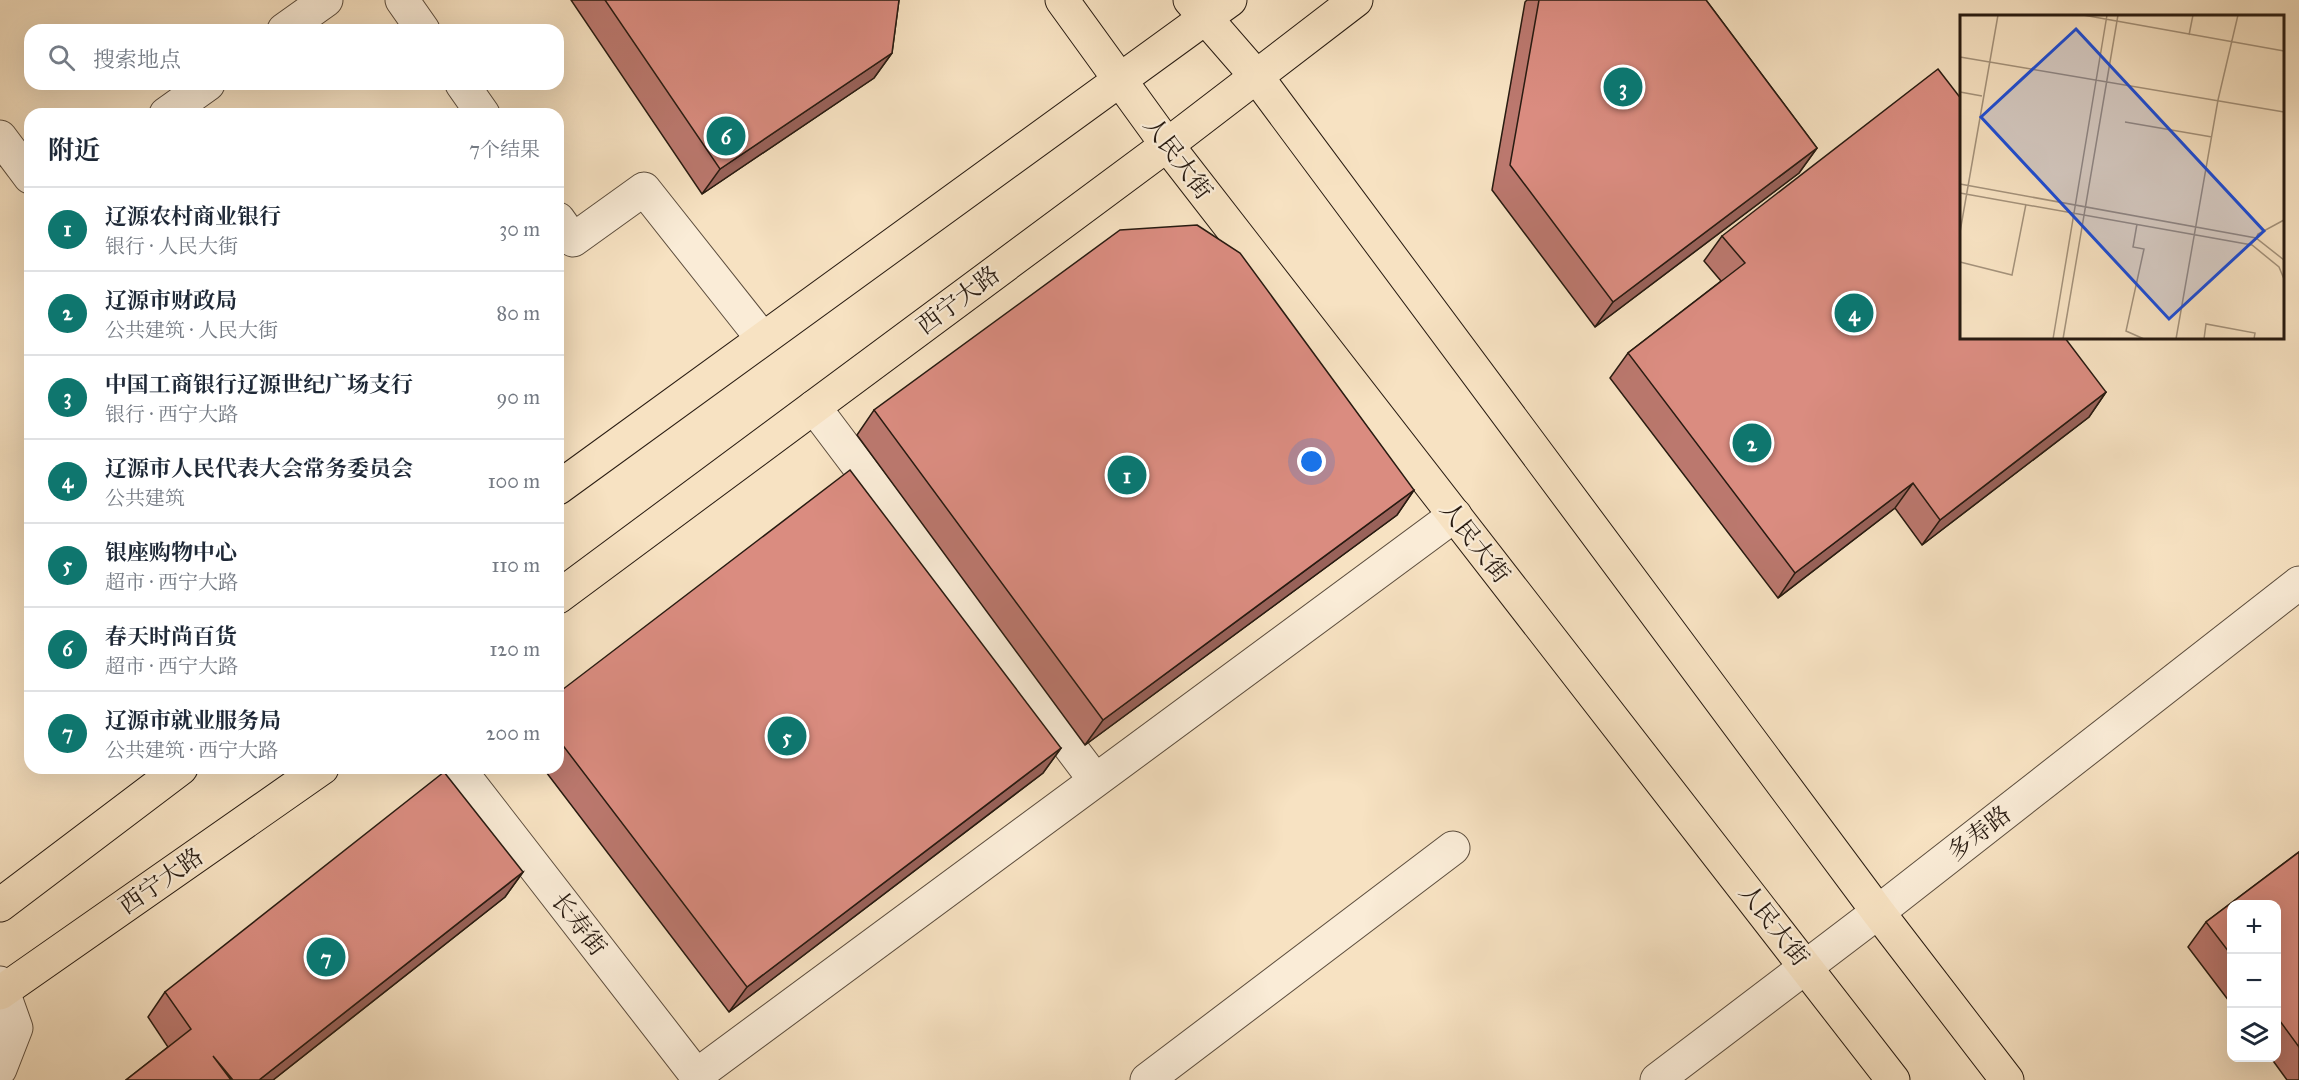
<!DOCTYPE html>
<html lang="zh">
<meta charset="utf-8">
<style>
:root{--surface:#fff;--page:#f6f6f7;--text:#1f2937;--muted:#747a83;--line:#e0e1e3;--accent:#0f766e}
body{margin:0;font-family:"IM FELL Great Primer","Noto Serif SC",serif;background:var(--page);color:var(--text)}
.controls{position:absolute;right:18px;bottom:18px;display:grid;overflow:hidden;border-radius:12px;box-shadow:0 6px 24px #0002}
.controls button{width:54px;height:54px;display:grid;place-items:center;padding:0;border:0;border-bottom:2px solid var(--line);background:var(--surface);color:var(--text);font:30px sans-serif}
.you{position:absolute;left:1312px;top:462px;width:21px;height:21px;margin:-15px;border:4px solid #fff;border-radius:50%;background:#1a73e8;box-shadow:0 0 0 9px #1a73e833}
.badge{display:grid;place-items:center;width:39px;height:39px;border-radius:50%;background:var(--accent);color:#fff;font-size:20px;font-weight:700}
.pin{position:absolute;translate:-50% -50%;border:3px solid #fff;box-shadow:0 2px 6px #0006}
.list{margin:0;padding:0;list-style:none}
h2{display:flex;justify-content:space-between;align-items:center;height:78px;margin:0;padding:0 24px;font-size:26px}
h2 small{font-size:20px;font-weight:400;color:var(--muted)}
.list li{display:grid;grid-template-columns:39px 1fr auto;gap:18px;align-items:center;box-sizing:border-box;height:84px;padding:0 24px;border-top:2px solid var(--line)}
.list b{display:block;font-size:22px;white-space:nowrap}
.list p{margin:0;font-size:20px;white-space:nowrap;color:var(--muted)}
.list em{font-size:20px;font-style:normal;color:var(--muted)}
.icon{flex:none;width:33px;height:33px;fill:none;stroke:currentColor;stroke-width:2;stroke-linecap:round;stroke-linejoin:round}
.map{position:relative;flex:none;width:2299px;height:1080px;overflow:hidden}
.search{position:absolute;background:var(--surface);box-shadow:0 6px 24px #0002;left:24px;top:24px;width:540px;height:66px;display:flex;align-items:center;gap:15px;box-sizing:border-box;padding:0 21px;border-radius:18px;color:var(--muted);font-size:22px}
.panel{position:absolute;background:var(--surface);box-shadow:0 6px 24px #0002;left:24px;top:108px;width:540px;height:666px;border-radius:18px}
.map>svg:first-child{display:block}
</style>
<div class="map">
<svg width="2299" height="1080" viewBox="0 0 2299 1080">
<rect width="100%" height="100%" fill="#f7e2c2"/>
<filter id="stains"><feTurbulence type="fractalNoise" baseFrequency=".00333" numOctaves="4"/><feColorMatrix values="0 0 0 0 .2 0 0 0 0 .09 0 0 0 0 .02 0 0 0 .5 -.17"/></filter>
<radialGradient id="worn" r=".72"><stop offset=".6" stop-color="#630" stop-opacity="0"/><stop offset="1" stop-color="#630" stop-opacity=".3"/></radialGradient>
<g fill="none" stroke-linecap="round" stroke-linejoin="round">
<defs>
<g id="minor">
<path d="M 402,0 L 423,30"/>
<path d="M 284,30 L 326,0"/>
<path d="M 462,84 L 483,114"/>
<path d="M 166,114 L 208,84"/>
<path d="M 0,137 L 30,177"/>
<path d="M 558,219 L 573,240 L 644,189 L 762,338"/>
<path d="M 814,407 L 1095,780"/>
<path d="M 458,768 L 700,1080"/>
<path d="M 0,983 L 16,1028 L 0,1069"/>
<path d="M 697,1075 L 1455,515"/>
<path d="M 1147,1080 L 1453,848"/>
<path d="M 1657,1080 L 1878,912 L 2299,583"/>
</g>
<g id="major">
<path d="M 1062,0 L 1167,145 L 1893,1080"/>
<path d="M 1190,0 L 1257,77 L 1878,912 L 2007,1080"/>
<path d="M 558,488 L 1230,0"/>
<path d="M 558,597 L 1167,145 L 1356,0"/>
<path d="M 0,905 L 181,768"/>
<path d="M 0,993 L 322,768"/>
</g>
</defs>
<use href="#minor" stroke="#5c4d3d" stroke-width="35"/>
<use href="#major" stroke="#281b11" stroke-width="35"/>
<use href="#minor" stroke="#faecd7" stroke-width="33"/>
<use href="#major" stroke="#f7e2c2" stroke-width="33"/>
</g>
<g fill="#bb786e" stroke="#281b11" stroke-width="1.5">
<path d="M 571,0 L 899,0 L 892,53 L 874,78 L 702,194 Z"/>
<path d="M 1527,0 L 1706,0 L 1817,148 L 1799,173 L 1595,327 L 1492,190 L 1525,2 Z"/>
<path d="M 1722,236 L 1962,338 L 2106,392 L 2089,417 L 1922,545 L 1895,508 L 1778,598 L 1610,378 L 1628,353 L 1721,281 L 1704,261 Z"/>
<path d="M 874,410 L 1414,490 L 1397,515 L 1085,745 L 857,435 Z"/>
<path d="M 558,693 L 1061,748 L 1043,773 L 729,1012 L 543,768 L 558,768 Z"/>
<path d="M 2299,852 L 2299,1080 L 2287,1080 L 2271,1058 L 2277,1058 L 2277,904 L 2232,904 L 2232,1005 L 2188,947 L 2206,922 Z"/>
<path d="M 523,872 L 505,897 L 273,1080 L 126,1080 L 168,1047 L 148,1017 L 165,992 Z"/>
</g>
<g fill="#99625a" stroke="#281b11" stroke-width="1.5">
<path d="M 892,53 L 874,78 L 702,194 L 720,169 Z"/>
<path d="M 1817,148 L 1799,173 L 1595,327 L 1613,302 Z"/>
<path d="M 2106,392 L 2089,417 L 1922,545 L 1940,520 Z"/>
<path d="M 1913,483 L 1895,508 L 1778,598 L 1795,573 Z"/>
<path d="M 1414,490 L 1397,515 L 1085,745 L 1103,720 Z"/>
<path d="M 1061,748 L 1043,773 L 729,1012 L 747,987 Z"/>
<path d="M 523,872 L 505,897 L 273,1080 L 259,1080 Z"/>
</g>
<g fill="#da8c80" stroke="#281b11" stroke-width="1.5">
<path d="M 605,0 L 899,0 L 892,53 L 720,169 Z"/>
<path d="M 1539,0 L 1706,0 L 1817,148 L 1613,302 L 1510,165 Z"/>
<path d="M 1938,69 L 1962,100 L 1962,338 L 2065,338 L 2106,392 L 1940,520 L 1913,483 L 1795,573 L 1628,353 L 1745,263 L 1722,236 Z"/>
<path d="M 1197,225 L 1240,253 L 1414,490 L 1103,720 L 874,410 L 1120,230 Z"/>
<path d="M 850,470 L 1061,748 L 747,987 L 558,739 L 558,693 Z"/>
<path d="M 444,772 L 523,872 L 259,1080 L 233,1080 L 213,1056 L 231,1080 L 126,1080 L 191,1029 L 165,992 Z"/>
<path d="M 2299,852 L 2299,1047 L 2277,1017 L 2277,904 L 2232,904 L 2232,956 L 2206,922 Z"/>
</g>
<g text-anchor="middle" stroke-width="4.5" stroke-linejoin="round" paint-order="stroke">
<g font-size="24" fill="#281b11" stroke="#faecd7">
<text transform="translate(1178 158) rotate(53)" y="8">人民大街</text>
<text transform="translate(958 300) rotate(-37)" y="8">西宁大路</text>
<text transform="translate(1475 542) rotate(52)" y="8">人民大街</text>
<text transform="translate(1979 833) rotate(-38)" y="8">多寿路</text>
<text transform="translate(161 881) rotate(-35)" y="8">西宁大路</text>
<text transform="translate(579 924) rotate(52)" y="8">长寿街</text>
<text transform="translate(1774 925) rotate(52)" y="8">人民大街</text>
</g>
</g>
<g transform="translate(1960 15)">
<rect width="324" height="324" fill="#f7e2c2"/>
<path fill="none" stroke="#a4927b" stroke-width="1.5" d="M 123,0 L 324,36M 229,20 L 233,0M 0,42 L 324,97M 0,77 L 22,81M 165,107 L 252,122M 0,169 L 296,223 L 324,245M 0,178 L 292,230 L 319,252 L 324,264M 177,209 L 173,232 L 184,234 L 166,316 L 184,324M 324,214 L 324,237M 0,217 L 38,0M 295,225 L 298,219 L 324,205M 0,247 L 52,260 L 66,189M 93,324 L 147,0M 103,324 L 158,0M 216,324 L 258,85 L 278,0M 244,324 L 246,309 L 295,318 L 294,324"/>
<path fill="#1d4ed8" fill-opacity="0.15" stroke="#1d4ed8" stroke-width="3" d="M 116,14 L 304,216 L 209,304 L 21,102 Z"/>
<rect width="324" height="324" fill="none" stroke="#281b11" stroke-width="3"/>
</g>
<rect width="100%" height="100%" filter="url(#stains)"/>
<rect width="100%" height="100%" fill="url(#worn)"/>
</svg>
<div class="controls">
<button>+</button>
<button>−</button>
<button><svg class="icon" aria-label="layers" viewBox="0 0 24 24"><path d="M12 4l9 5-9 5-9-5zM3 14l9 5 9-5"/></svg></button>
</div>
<div class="you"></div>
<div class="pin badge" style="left:1127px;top:475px">1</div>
<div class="pin badge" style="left:1752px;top:443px">2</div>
<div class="pin badge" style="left:1623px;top:87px">3</div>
<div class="pin badge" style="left:1854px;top:313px">4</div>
<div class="pin badge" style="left:787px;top:736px">5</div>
<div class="pin badge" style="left:726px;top:136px">6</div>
<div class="pin badge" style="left:326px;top:957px">7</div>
<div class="search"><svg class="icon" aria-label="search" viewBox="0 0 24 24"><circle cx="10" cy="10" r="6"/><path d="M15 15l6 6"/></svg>搜索地点</div>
<section class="panel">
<h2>附近<small>7个结果</small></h2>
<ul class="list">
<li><span class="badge">1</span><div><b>辽源农村商业银行</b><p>银行 · 人民大街</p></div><em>30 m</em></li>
<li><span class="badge">2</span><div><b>辽源市财政局</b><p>公共建筑 · 人民大街</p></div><em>80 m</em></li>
<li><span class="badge">3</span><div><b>中国工商银行辽源世纪广场支行</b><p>银行 · 西宁大路</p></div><em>90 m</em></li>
<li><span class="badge">4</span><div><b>辽源市人民代表大会常务委员会</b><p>公共建筑</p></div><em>100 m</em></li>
<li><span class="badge">5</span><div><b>银座购物中心</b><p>超市 · 西宁大路</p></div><em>110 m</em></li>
<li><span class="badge">6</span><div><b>春天时尚百货</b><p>超市 · 西宁大路</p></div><em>120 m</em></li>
<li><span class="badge">7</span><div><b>辽源市就业服务局</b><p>公共建筑 · 西宁大路</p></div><em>200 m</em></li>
</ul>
</section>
</div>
